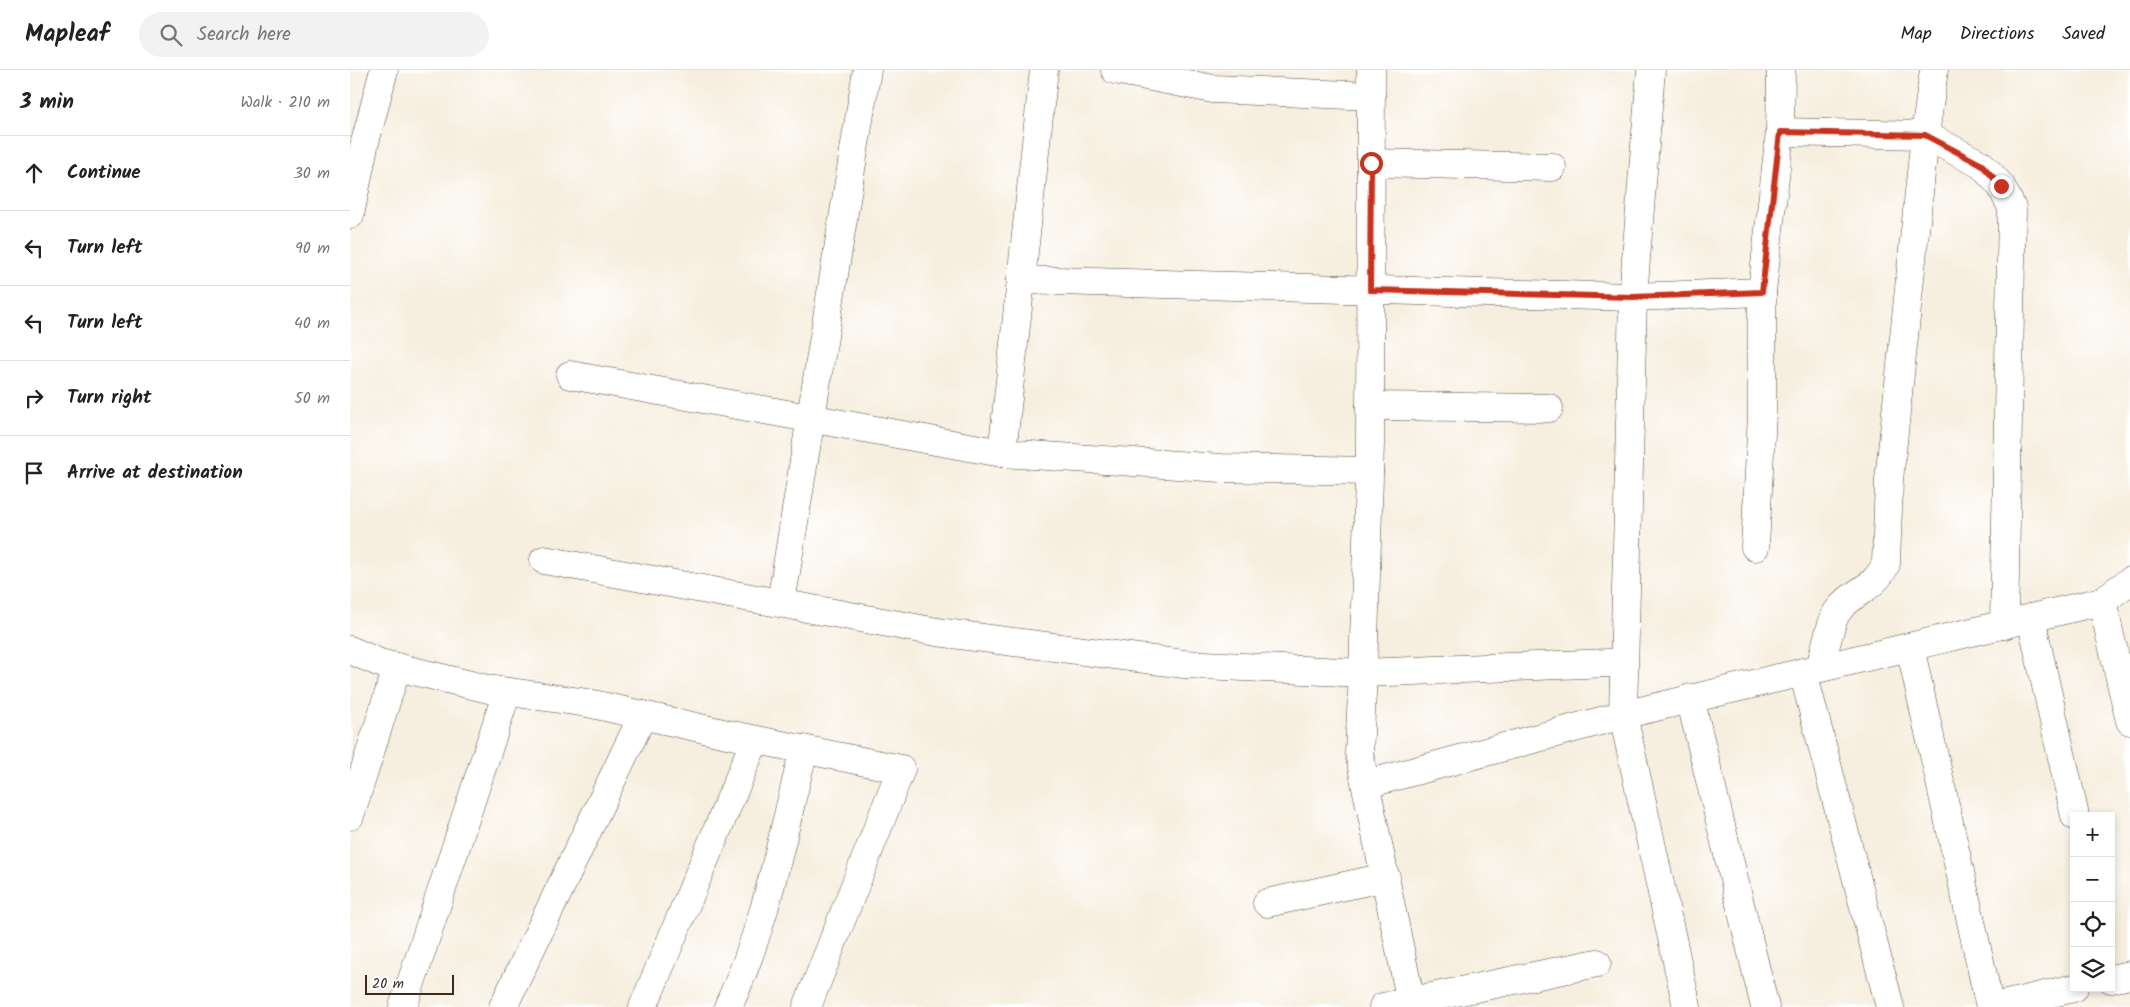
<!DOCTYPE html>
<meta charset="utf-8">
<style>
:root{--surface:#fff;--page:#f2f2f2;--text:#222;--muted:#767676;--line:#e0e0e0}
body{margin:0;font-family:Kalam,sans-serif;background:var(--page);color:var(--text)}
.controls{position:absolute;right:15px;bottom:15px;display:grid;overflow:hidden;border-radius:0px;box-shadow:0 2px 8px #0003}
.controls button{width:45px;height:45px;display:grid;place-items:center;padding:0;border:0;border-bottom:1px solid var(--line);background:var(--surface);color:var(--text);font:25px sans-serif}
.scale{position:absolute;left:15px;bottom:12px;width:89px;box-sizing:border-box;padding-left:5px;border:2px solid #3b2a1e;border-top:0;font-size:14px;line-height:18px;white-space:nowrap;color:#3b2a1e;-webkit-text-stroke:4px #fff;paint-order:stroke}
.stop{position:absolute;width:15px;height:15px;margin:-11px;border:4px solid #c8321e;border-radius:50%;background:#fff}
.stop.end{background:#c8321e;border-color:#fff;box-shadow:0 1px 5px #0008}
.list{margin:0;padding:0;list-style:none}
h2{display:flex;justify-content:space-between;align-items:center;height:65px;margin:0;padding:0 20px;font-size:21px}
h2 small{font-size:16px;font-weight:400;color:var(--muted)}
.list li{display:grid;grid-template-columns:32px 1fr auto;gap:15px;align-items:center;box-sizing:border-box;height:75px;padding:0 20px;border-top:1px solid var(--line)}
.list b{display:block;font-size:19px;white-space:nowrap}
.list em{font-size:16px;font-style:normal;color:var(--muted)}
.icon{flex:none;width:28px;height:28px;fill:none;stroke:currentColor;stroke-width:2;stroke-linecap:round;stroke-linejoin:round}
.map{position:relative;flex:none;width:1780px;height:937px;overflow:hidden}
header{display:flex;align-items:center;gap:30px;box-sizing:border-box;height:70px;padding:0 25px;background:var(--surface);border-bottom:1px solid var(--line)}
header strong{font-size:24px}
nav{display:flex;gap:28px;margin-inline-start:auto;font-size:18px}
.search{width:350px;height:45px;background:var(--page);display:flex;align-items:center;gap:12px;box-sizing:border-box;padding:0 18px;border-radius:28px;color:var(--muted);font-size:19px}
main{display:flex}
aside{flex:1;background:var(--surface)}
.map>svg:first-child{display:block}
</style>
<header>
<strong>Mapleaf</strong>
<div class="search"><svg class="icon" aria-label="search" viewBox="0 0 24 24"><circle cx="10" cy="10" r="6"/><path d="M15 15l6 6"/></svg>Search here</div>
<nav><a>Map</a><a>Directions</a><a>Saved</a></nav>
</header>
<main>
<aside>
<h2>3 min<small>Walk · 210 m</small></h2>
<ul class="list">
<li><svg class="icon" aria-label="ahead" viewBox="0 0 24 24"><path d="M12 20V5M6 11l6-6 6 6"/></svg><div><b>Continue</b></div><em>30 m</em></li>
<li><svg class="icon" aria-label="left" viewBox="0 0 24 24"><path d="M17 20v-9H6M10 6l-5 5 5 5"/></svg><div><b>Turn left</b></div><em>90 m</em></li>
<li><svg class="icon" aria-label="left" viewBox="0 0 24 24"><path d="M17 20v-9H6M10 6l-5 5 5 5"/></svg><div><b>Turn left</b></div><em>40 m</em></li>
<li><svg class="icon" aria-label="right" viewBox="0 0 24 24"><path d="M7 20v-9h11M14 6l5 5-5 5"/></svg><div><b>Turn right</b></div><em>50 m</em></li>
<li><svg class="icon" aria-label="arrive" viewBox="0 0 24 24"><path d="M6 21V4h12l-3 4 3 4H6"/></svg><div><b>Arrive at destination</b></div></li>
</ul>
</aside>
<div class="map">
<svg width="1780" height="937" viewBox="0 0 1780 937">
<rect width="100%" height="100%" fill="#fff"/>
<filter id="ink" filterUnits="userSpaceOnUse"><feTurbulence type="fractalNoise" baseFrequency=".02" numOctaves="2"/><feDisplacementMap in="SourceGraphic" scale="10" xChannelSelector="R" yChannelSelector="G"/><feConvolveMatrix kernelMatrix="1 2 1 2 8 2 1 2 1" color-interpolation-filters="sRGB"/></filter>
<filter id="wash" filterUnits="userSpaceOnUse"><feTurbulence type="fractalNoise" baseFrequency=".0096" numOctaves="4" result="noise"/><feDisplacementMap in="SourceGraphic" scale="20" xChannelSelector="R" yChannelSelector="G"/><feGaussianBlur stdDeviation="1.12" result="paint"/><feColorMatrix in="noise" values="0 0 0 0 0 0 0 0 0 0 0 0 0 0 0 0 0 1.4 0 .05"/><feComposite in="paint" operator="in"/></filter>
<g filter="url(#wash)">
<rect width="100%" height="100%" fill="#f6eede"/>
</g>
<g filter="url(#ink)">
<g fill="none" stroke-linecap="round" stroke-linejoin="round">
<defs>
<g id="minor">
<path d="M 765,0 L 863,19 L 1021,26"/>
<path d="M 1301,0 L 1283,227 L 1273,645 L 1337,937"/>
<path d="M 1430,62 L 1575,65 L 1632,95 L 1651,116 L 1662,138 L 1654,555"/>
<path d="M 1021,93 L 1202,97"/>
<path d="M 0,145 L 14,76 L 34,0"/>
<path d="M 671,210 L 1283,227 L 1412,222"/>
<path d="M 220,305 L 652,383 L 871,398 L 1019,401"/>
<path d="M 1020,336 L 1199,338"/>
<path d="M 652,383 L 694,0"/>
<path d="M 1405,477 L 1412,344 L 1412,222 L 1430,62 L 1431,0"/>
<path d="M 194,490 L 587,562 L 834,594 L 1013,603 L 1020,374 L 1021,0"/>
<path d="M 1752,531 L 1780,511"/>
<path d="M 431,533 L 517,0"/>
<path d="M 1681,548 L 1725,746"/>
<path d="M 1560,577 L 1640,937"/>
<path d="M 0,580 L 30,593 L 138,619 L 238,633 L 377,664 L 551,699 L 457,937"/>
<path d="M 1470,598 C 1474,584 1480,553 1487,542 C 1501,522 1525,519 1536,494 L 1539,410 L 1575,65 L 1584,0"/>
<path d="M 1453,602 L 1540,937"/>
<path d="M 1340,628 L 1415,937"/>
<path d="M 1017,714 L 1273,645 L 1752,531 L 1780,651"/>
<path d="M 0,746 L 47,597"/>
<path d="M 917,833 L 1036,807"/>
<path d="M 1761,909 L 1780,905"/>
<path d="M 53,937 L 157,622"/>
<path d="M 153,937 L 293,645"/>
<path d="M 293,937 L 405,670"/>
<path d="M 378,937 C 416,856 432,766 454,679"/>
<path d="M 1033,937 L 1247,893"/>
<path d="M 1062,937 L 1009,683 L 1013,603 L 1259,593"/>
<path d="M 1644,937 L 1724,918"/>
</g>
</defs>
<use href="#minor" stroke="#57473b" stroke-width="29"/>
<use href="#minor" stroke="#fff" stroke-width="28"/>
</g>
</g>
<g fill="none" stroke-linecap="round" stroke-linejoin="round" filter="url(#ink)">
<path stroke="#c8321e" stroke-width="6" d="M 1021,93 L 1020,220 L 1283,227 L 1412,222 L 1430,62 L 1575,65 L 1632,95 L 1651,116"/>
</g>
</svg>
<div class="controls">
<button>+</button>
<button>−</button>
<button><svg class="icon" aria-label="locate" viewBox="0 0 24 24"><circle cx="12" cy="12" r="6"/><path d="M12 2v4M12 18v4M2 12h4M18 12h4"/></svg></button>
<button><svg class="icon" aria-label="layers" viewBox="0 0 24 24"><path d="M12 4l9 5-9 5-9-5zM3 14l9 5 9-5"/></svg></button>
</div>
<div class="scale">20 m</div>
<div class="stop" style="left:1021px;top:93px"></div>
<div class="stop end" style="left:1651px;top:116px"></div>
</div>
</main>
